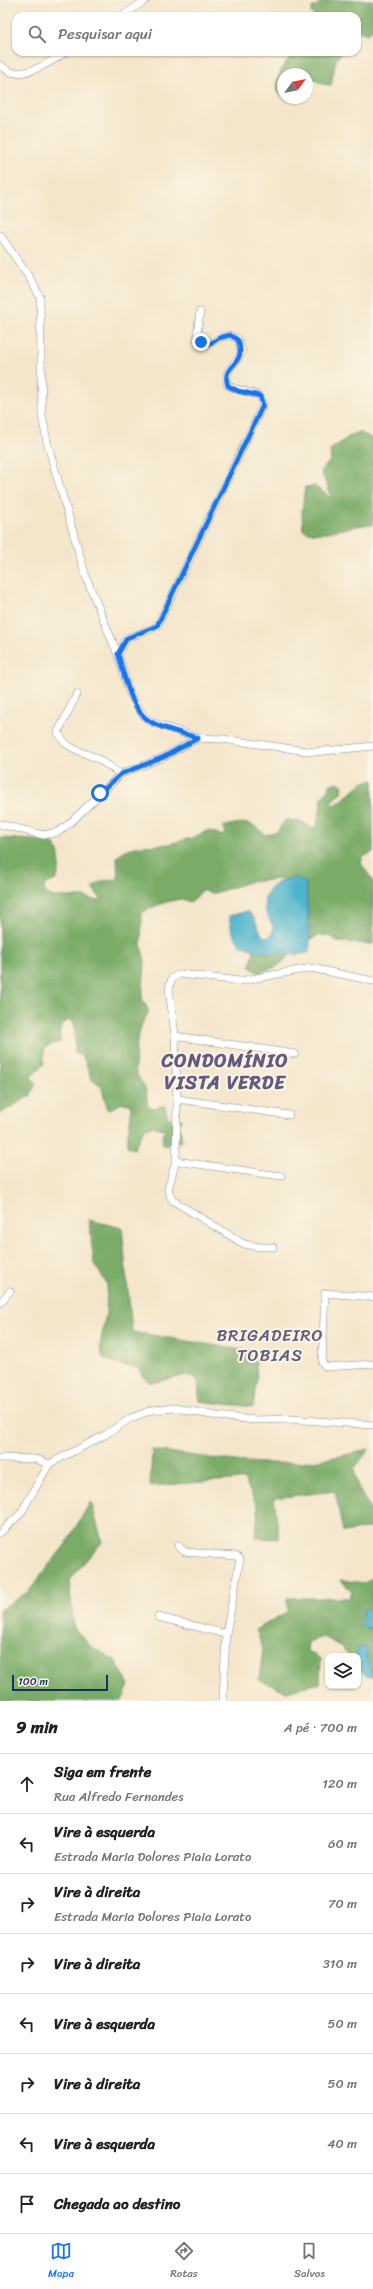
<!DOCTYPE html>
<html lang="pt">
<meta charset="utf-8">
<style>
:root{--surface:#fff;--page:#f2f2f2;--text:#202124;--muted:#757577;--line:#e0e0e0;--accent:#1a73e8}
body{margin:0;font-family:Sriracha,sans-serif;background:var(--page);color:var(--text)}
.controls{position:absolute;right:12px;bottom:12px;display:grid;overflow:hidden;border-radius:8px;box-shadow:0 1px 3px #0004}
.controls button{width:36px;height:36px;display:grid;place-items:center;padding:0;border:0;border-bottom:1px solid var(--line);background:var(--surface);color:var(--text);font:20px sans-serif}
.compass{position:absolute;left:277px;top:68px;width:36px;height:36px;border-radius:50%;background:var(--surface);box-shadow:0 1px 3px #0004;rotate:58deg}
.scale{position:absolute;left:12px;bottom:10px;width:96px;box-sizing:border-box;padding-left:4px;border:2px solid #1b2f5e;border-top:0;font-size:11px;line-height:14px;white-space:nowrap;color:#1b2f5e;-webkit-text-stroke:3px #fcf5e5;paint-order:stroke}
.stop{position:absolute;width:12px;height:12px;margin:-9px;border:3px solid #1a73e8;border-radius:50%;background:#fff}
.stop.end{background:#1a73e8;border-color:#fff;box-shadow:0 1px 4px #0008}
.list{margin:0;padding:0;list-style:none}
h2{display:flex;justify-content:space-between;align-items:center;height:52px;margin:0;padding:0 16px;font-size:17px}
h2 small{font-size:13px;font-weight:400;color:var(--muted)}
.list li{display:grid;grid-template-columns:26px 1fr auto;gap:12px;align-items:center;box-sizing:border-box;height:60px;padding:0 16px;border-top:1px solid var(--line)}
.list b{display:block;font-size:15px;white-space:nowrap}
.list p{margin:0;font-size:13px;white-space:nowrap;color:var(--muted)}
.list em{font-size:13px;font-style:normal;color:var(--muted)}
.icon{flex:none;width:22px;height:22px;fill:none;stroke:currentColor;stroke-width:2;stroke-linecap:round;stroke-linejoin:round}
.map{position:relative;flex:none;width:373px;height:1701px;overflow:hidden}
.search{position:absolute;background:var(--surface);box-shadow:0 1px 3px #0004;left:12px;right:12px;top:12px;height:44px;display:flex;align-items:center;gap:10px;box-sizing:border-box;padding:0 14px;border-radius:12px;color:var(--muted);font-size:15px}
.sheet{height:532px;background:var(--surface)}
nav{display:flex;justify-content:space-around;align-items:center;box-sizing:border-box;height:56px;border-top:1px solid var(--line);background:var(--surface);font-size:11px;color:var(--muted)}
nav a{display:grid;justify-items:center;gap:2px}
nav .on{color:var(--accent)}
.map>svg:first-child{display:block}
</style>
<div class="map">
<svg width="373" height="1701" viewBox="0 0 373 1701">
<rect width="100%" height="100%" fill="#fcf5e5"/>
<filter id="ink" filterUnits="userSpaceOnUse"><feTurbulence type="fractalNoise" baseFrequency=".025" numOctaves="2"/><feDisplacementMap in="SourceGraphic" scale="8" xChannelSelector="R" yChannelSelector="G"/><feConvolveMatrix kernelMatrix="1 2 1 2 8 2 1 2 1" color-interpolation-filters="sRGB"/></filter>
<filter id="wash" filterUnits="userSpaceOnUse"><feTurbulence type="fractalNoise" baseFrequency=".012" numOctaves="4" result="noise"/><feDisplacementMap in="SourceGraphic" scale="16" xChannelSelector="R" yChannelSelector="G"/><feGaussianBlur stdDeviation="0.9" result="paint"/><feColorMatrix in="noise" values="0 0 0 0 0 0 0 0 0 0 0 0 0 0 0 0 0 1.4 0 .05"/><feComposite in="paint" operator="in"/></filter>
<g filter="url(#wash)">
<rect width="100%" height="100%" fill="#f4e6cb"/>
<g fill="#7aac67" stroke="#4a6e62">
<path d="M 325,0 L 373,0 L 373,30 L 367,34 L 357,30 L 357,16 L 314,16 L 311,13 L 312,8 Z"/>
<path d="M 295,52 L 342,52 L 336,60 L 331,85 L 322,84 L 312,78 L 307,83 L 307,74 L 283,74 L 283,95 L 277,92 C 274,77 285,62 295,52 Z"/>
<path d="M 359,432 L 373,439 L 373,525 C 349,523 321,540 303,530 L 302,510 L 305,487 L 314,486 L 332,498 L 321,471 L 331,460 L 330,450 L 350,436 Z"/>
<path d="M 373,780 L 373,852 L 363,857 L 361,863 L 373,881 L 373,944 L 338,942 L 329,936 L 319,935 L 301,945 L 278,966 L 259,973 L 250,967 L 255,947 L 289,924 L 289,886 L 280,879 L 249,882 L 211,894 L 202,890 L 192,902 C 188,902 184,899 181,899 C 168,901 152,906 142,913 L 141,944 L 145,963 L 142,999 L 149,1011 L 141,1026 L 136,1046 L 135,1071 L 146,1090 L 148,1107 L 156,1108 L 165,1105 L 168,1118 L 183,1120 L 173,1127 L 181,1129 L 182,1141 L 164,1146 L 162,1142 L 165,1129 L 151,1126 L 144,1129 L 134,1149 L 128,1147 C 125,1132 134,1119 130,1104 L 122,1103 L 108,1110 L 101,1085 L 92,1080 L 83,1056 L 75,1053 L 75,1024 L 69,1020 C 58,1025 59,1032 61,1042 L 49,1045 L 44,1050 L 44,1064 L 31,1077 L 36,1083 L 31,1095 L 0,1114 L 0,838 L 51,841 C 62,851 61,867 56,880 L 44,885 L 45,893 L 54,897 L 84,897 L 98,901 L 101,899 L 94,890 L 94,886 L 102,881 L 118,880 L 117,857 C 130,841 156,848 173,843 C 185,840 198,836 208,830 L 223,836 L 226,832 L 222,827 C 241,822 252,820 265,835 L 277,832 L 286,819 L 304,823 L 314,829 L 318,821 L 322,798 L 331,784 L 338,782 L 343,786 L 341,792 L 330,803 L 335,805 C 348,798 357,781 373,780 Z"/>
<path d="M 89,1220 L 122,1228 L 132,1332 L 255,1352 L 257,1378 L 253,1407 L 199,1401 L 198,1380 L 187,1375 L 151,1383 L 142,1376 L 138,1368 L 121,1365 L 103,1358 L 100,1346 L 106,1314 L 107,1284 L 94,1264 Z"/>
<path d="M 369,1449 L 354,1469 L 358,1487 L 373,1515 L 373,1527 L 343,1532 L 335,1491 L 274,1498 L 279,1539 L 256,1538 L 258,1507 L 244,1479 L 150,1486 L 152,1450 C 194,1455 237,1464 279,1463 C 310,1463 340,1457 369,1449 Z"/>
<path d="M 91,1501 L 102,1542 L 69,1580 L 74,1628 L 90,1646 L 115,1660 L 129,1685 L 122,1701 L 0,1701 L 0,1610 L 28,1592 L 66,1544 Z"/>
<path d="M 373,1577 L 373,1678 L 358,1663 L 358,1656 L 350,1656 L 340,1646 L 323,1637 L 308,1642 L 307,1651 L 321,1659 L 320,1683 L 286,1691 L 259,1680 L 263,1649 L 256,1630 L 288,1611 L 287,1598 L 349,1598 L 352,1591 L 340,1580 L 365,1583 Z"/>
</g>
<g fill="#4eb4cd" stroke="#347296">
<path d="M 297,878 L 306,884 L 310,944 L 308,953 C 285,957 262,954 240,945 L 232,931 L 229,916 L 248,911 L 254,918 L 263,937 L 270,937 L 274,929 C 272,923 268,918 266,912 C 259,889 278,879 297,878 Z"/>
<path d="M 365,1608 L 373,1612 L 373,1629 L 362,1627 L 361,1622 L 364,1619 L 361,1616 Z"/>
<path d="M 358,1647 L 368,1647 L 366,1655 L 373,1677 C 359,1679 355,1656 358,1647 Z"/>
</g>
</g>
<g filter="url(#ink)">
<g fill="none" stroke-linecap="round" stroke-linejoin="round">
<defs>
<g id="street">
<path d="M 122,16 L 146,0"/>
<path d="M 0,65 C 3,67 7,71 11,72 C 30,76 52,61 66,52"/>
<path d="M 0,235 L 29,277 L 40,297 L 42,415 L 47,442 L 86,577 L 118,655 L 130,694 L 143,715 L 151,722 L 198,738"/>
<path d="M 118,655 L 127,638 L 157,627 L 263,405 L 260,396 L 228,386 C 222,370 236,366 242,351 L 238,339 L 229,335 L 219,338 L 210,344 L 201,342 L 197,334 L 200,312"/>
<path d="M 77,694 L 58,732 C 65,748 79,751 94,757 C 103,761 112,769 121,774"/>
<path d="M 0,824 L 43,835 L 58,832 L 70,823 L 121,774 L 164,757 L 198,738 L 222,739 L 314,752 L 373,746"/>
<path d="M 175,1036 L 295,1054"/>
<path d="M 177,1099 L 289,1115"/>
<path d="M 176,1161 L 281,1176"/>
<path d="M 273,1247 L 260,1247 L 244,1244 L 172,1200 L 168,1189 L 176,1161 L 177,1099 L 175,1036 L 169,988 L 172,978 L 180,974 L 240,981 L 311,968 L 373,981"/>
<path d="M 373,1297 L 325,1293 L 322,1362 L 326,1367 L 373,1364"/>
<path d="M 0,1303 L 10,1291"/>
<path d="M 0,1458 L 36,1459 L 49,1464"/>
<path d="M 0,1533 L 21,1513 L 49,1464 L 105,1435 L 131,1418 L 152,1410 L 175,1408 L 217,1416 L 255,1420 L 290,1419 L 373,1425"/>
<path d="M 178,1546 L 185,1552 L 236,1556 L 240,1559 L 226,1634 L 223,1701"/>
<path d="M 158,1617 L 226,1634"/>
</g>
</defs>
<use href="#street" stroke="#888a94" stroke-width="8"/>
<use href="#street" stroke="#fff" stroke-width="7"/>
</g>
</g>
<g fill="none" stroke-linecap="round" stroke-linejoin="round" filter="url(#ink)">
<path stroke="#1a73e8" stroke-width="5" d="M 100,793 L 121,774 L 164,757 L 198,738 C 183,733 165,730 151,722 C 130,710 125,676 118,654 L 127,638 L 157,626 L 263,405 L 260,396 L 238,391 L 228,386 C 220,363 248,367 238,340 L 230,335 L 219,338 L 210,344 L 201,342"/>
</g>
<g text-anchor="middle" stroke-width="4" stroke-linejoin="round" paint-order="stroke">
<g font-size="17" letter-spacing="1" fill="#655b81" stroke="#fcf5e5">
<text x="270" y="1341">BRIGADEIRO<tspan x="270" dy="20">TOBIAS</tspan></text>
</g>
<g font-size="19" font-weight="bold" letter-spacing="1" fill="#655b81" stroke="#fcf5e5">
<text x="225" y="1067">CONDOMÍNIO<tspan x="225" dy="22">VISTA VERDE</tspan></text>
</g>
</g>
</svg>
<div class="controls">
<button><svg class="icon" aria-label="layers" viewBox="0 0 24 24"><path d="M12 4l9 5-9 5-9-5zM3 14l9 5 9-5"/></svg></button>
</div>
<svg class="compass" viewBox="-18 -18 36 36"><path d="M0-13l5 13h-10z" fill="#e53935"/><path d="M0 13l5-13h-10z" fill="#757577"/></svg>
<div class="scale">100 m</div>
<div class="stop" style="left:100px;top:793px"></div>
<div class="stop end" style="left:201px;top:342px"></div>
<div class="search"><svg class="icon" aria-label="search" viewBox="0 0 24 24"><circle cx="10" cy="10" r="6"/><path d="M15 15l6 6"/></svg>Pesquisar aqui</div>
</div>
<section class="sheet">
<h2>9 min<small>A pé · 700 m</small></h2>
<ul class="list">
<li><svg class="icon" aria-label="ahead" viewBox="0 0 24 24"><path d="M12 20V5M6 11l6-6 6 6"/></svg><div><b>Siga em frente</b><p>Rua Alfredo Fernandes</p></div><em>120 m</em></li>
<li><svg class="icon" aria-label="left" viewBox="0 0 24 24"><path d="M17 20v-9H6M10 6l-5 5 5 5"/></svg><div><b>Vire à esquerda</b><p>Estrada Maria Dolores Piaia Lorato</p></div><em>60 m</em></li>
<li><svg class="icon" aria-label="right" viewBox="0 0 24 24"><path d="M7 20v-9h11M14 6l5 5-5 5"/></svg><div><b>Vire à direita</b><p>Estrada Maria Dolores Piaia Lorato</p></div><em>70 m</em></li>
<li><svg class="icon" aria-label="right" viewBox="0 0 24 24"><path d="M7 20v-9h11M14 6l5 5-5 5"/></svg><div><b>Vire à direita</b></div><em>310 m</em></li>
<li><svg class="icon" aria-label="left" viewBox="0 0 24 24"><path d="M17 20v-9H6M10 6l-5 5 5 5"/></svg><div><b>Vire à esquerda</b></div><em>50 m</em></li>
<li><svg class="icon" aria-label="right" viewBox="0 0 24 24"><path d="M7 20v-9h11M14 6l5 5-5 5"/></svg><div><b>Vire à direita</b></div><em>50 m</em></li>
<li><svg class="icon" aria-label="left" viewBox="0 0 24 24"><path d="M17 20v-9H6M10 6l-5 5 5 5"/></svg><div><b>Vire à esquerda</b></div><em>40 m</em></li>
<li><svg class="icon" aria-label="arrive" viewBox="0 0 24 24"><path d="M6 21V4h12l-3 4 3 4H6"/></svg><div><b>Chegada ao destino</b></div></li>
</ul>
</section>
<nav>
<a class="on"><svg class="icon" aria-label="map" viewBox="0 0 24 24"><path d="M3 6l6-2 6 2 6-2v14l-6 2-6-2-6 2zM9 4v14M15 6v14"/></svg>Mapa</a>
<a><svg class="icon" aria-label="directions" viewBox="0 0 24 24"><path d="M12 3l9 9-9 9-9-9zM9 14v-3h6M13 9l2 2-2 2"/></svg>Rotas</a>
<a><svg class="icon" aria-label="saved" viewBox="0 0 24 24"><path d="M7 4h10v16l-5-4-5 4z"/></svg>Salvos</a>
</nav>
